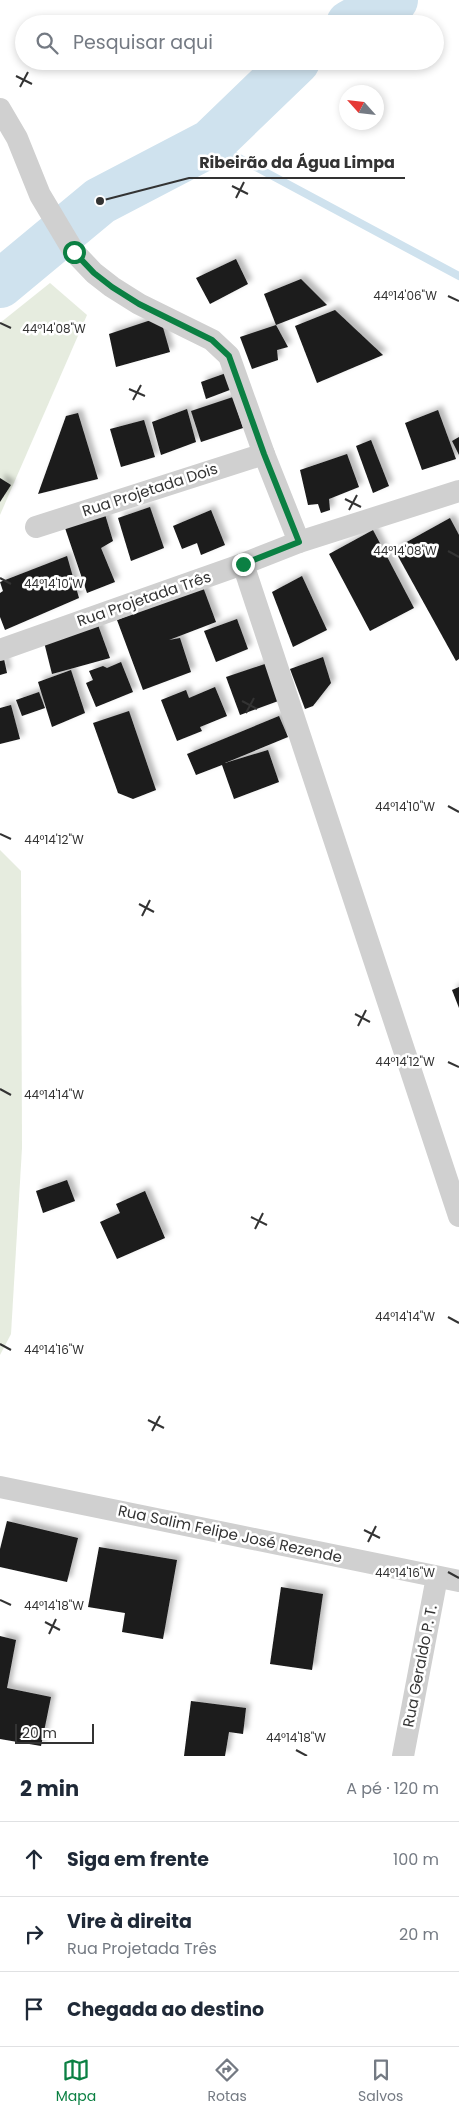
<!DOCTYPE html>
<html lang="pt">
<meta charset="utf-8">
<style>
:root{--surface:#fff;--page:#f6f6f7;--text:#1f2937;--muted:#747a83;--line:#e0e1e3;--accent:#0b8043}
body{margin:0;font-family:Poppins,sans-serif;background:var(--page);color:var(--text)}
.compass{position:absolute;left:339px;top:85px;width:45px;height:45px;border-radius:50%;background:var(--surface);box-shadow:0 2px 8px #0003;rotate:297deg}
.scale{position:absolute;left:15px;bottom:12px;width:79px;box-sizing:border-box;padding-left:5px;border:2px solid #333;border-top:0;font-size:14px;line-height:18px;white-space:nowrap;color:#333;-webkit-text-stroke:4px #fff;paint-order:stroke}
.stop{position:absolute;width:15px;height:15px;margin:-11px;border:4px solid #0b8043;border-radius:50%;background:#fff}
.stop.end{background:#0b8043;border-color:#fff;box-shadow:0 1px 5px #0008}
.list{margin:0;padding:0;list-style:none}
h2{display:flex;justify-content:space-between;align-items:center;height:65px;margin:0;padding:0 20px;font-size:21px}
h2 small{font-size:16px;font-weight:400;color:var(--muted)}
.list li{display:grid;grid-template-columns:32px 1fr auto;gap:15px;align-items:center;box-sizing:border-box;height:75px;padding:0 20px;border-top:1px solid var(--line)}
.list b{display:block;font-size:19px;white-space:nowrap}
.list p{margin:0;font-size:16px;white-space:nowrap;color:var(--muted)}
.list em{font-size:16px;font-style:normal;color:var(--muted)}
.icon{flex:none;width:28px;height:28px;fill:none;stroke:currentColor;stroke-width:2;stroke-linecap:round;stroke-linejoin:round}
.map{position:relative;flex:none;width:459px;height:1756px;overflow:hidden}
.search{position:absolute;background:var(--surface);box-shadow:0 2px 8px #0003;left:15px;right:15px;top:15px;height:55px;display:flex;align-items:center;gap:12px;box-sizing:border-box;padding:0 18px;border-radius:28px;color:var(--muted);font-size:19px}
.sheet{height:290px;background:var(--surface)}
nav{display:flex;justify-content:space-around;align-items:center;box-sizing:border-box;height:70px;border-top:1px solid var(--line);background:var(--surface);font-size:14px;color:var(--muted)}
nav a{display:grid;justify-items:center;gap:2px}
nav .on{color:var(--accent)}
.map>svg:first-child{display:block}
</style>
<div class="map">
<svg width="459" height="1756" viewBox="0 0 459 1756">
<defs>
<filter id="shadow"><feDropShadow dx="4.5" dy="-4.5" stdDeviation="2.5" flood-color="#0004"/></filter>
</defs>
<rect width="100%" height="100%" fill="#fff"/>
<g fill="#e6ecdf">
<path d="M 50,283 L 87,315 L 0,515 L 0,323 Z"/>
<path d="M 0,850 L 21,871 L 22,1148 L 11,1334 L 0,1355 Z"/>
</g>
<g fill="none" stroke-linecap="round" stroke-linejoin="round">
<path stroke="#cfe2ee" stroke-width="8" d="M 211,143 L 459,276"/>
<g stroke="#cfe2ee" stroke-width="48">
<path d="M 350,24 L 394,0"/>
<path d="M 0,284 L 100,201 L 211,143 L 296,61"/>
</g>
</g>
<g fill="#1a1a1a" filter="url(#shadow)">
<path d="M 236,259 L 248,284 L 210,304 L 196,278 Z"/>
<path d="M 301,279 L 327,305 L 276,325 L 264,294 Z"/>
<path d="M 335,310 L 383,355 L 317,383 L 295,326 Z"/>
<path d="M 160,317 L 170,352 L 116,367 L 109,334 Z"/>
<path d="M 276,325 L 288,347 L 277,350 L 278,360 L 252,369 L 240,337 Z"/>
<path d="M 229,372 L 235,388 L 206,399 L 201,382 Z"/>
<path d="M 233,397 L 243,428 L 201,442 L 191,411 Z"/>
<path d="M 187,409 L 196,442 L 161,455 L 152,422 Z"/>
<path d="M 438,410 L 456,459 L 422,470 L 405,423 Z"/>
<path d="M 78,413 L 98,479 L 38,494 L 66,416 Z"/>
<path d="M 144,420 L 155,457 L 121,467 L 110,429 Z"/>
<path d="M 459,437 L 459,455 L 452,441 Z"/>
<path d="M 371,440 L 389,486 L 373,493 L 356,446 Z"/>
<path d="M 347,454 L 359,487 L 329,499 L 330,510 L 321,513 L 318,504 L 308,505 L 300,470 Z"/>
<path d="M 0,478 L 11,485 L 0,502 Z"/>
<path d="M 150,507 L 164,548 L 131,561 L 118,518 Z"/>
<path d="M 211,510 L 225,545 L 201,555 L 197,543 L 182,549 L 173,526 Z"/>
<path d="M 104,511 L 113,541 L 101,548 L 115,582 L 87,593 L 64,525 Z"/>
<path d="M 450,518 L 459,535 L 459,659 L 456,661 L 394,549 Z"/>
<path d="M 373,530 L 414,608 L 370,631 L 329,554 Z"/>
<path d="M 67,556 L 79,598 L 5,630 L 0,617 L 0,593 L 3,591 L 0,582 Z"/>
<path d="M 302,576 L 327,630 L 293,647 L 272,592 Z"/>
<path d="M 203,587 L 216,622 L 169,640 L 180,638 L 191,672 L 143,690 L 117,620 Z"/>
<path d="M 237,619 L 248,649 L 216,662 L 204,631 Z"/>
<path d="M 98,625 L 110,658 L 52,674 L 44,642 Z"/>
<path d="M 323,657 L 331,683 L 313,706 L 305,709 L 290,669 Z"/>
<path d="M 4,659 L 7,673 L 0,675 L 0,660 Z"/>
<path d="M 121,662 L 133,692 L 96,707 L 86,683 L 93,680 L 89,671 L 103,666 L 107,668 Z"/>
<path d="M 268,663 L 281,700 L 240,715 L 226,677 Z"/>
<path d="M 71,670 L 85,713 L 52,727 L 38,682 Z"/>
<path d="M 215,687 L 227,716 L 200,727 L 202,731 L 177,741 L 161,700 L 186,690 L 189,698 Z"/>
<path d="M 39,692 L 45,708 L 22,716 L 16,700 Z"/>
<path d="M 11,705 L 20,739 L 0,744 L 0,708 Z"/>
<path d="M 129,711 L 156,790 L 133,799 L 118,793 L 93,723 Z"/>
<path d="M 279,716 L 288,737 L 225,763 L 268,750 L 279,782 L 234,799 L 222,765 L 196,775 L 187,754 Z"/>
<path d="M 459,987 L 459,1008 L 452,990 Z"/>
<path d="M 67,1180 L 75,1201 L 43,1213 L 36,1191 Z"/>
<path d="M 145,1191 L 165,1238 L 117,1259 L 100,1222 L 120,1213 L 116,1204 Z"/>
<path d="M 7,1521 L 78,1538 L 67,1582 L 0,1567 L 0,1549 Z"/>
<path d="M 99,1547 L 177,1560 L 163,1639 L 122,1632 L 125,1613 L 88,1607 Z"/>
<path d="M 281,1587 L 323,1594 L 312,1670 L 270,1664 Z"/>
<path d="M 0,1636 L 16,1640 L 7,1688 L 51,1697 L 41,1746 L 0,1739 Z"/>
<path d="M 191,1701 L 246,1708 L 243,1734 L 229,1732 L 225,1756 L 184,1756 Z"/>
</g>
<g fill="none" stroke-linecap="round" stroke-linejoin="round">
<g stroke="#d0d0d0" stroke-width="22">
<path d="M 0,109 L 17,138 L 40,195 L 74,252 L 94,273 L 112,287 L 139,304 L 212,340 L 229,356 L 264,454 L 299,542"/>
<path d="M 36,527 L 264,454"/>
<path d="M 243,564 L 459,1216"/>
<path d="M 0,650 L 243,564 L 299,542 L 459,491"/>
<path d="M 0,1487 L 459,1581"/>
<path d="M 403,1756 L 437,1577"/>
</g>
</g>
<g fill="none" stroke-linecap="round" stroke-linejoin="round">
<path stroke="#0b8043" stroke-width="6" d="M 74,252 L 94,273 L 112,287 L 139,304 L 212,340 L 229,356 L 264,454 L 299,542 L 243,564"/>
</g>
<path fill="none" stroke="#333" stroke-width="2" d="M 16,76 L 32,84M 20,87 L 28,72M 232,186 L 248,194M 236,198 L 244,182M 448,296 L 459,301M 0,323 L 11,328M 129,389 L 145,396M 133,400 L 141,385M 345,499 L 361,507M 349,510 L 357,495M 448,551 L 459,557M 0,578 L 11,584M 242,701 L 257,709M 246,713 L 254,698M 448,806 L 459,812M 0,834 L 11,839M 139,904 L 154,912M 142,916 L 150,900M 355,1014 L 370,1022M 358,1026 L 366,1010M 448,1062 L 459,1067M 0,1089 L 11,1095M 251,1217 L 267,1225M 255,1229 L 263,1213M 448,1317 L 459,1323M 0,1344 L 11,1350M 148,1420 L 164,1428M 152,1431 L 160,1416M 364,1530 L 380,1538M 368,1542 L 376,1526M 448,1572 L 459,1578M 0,1600 L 11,1605M 45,1622 L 60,1630M 49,1634 L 56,1619M 296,1750 L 307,1756"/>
<g text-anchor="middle" stroke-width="5" stroke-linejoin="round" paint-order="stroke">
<g font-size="15" fill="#333" stroke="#fff">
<text transform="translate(150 490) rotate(-18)" y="5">Rua Projetada Dois</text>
<text transform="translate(144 599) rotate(-19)" y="5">Rua Projetada Três</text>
<text transform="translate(230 1534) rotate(12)" y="5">Rua Salim Felipe José Rezende</text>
<text transform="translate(420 1666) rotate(-79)" y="5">Rua Geraldo P. T.</text>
</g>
</g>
<g font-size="12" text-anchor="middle" fill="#333" stroke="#fff" stroke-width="5" stroke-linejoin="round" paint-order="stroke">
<text x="405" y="300">44°14'06"W</text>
<text x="54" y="333">44°14'08"W</text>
<text x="405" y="555">44°14'08"W</text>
<text x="54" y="588">44°14'10"W</text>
<text x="405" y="811">44°14'10"W</text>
<text x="54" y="844">44°14'12"W</text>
<text x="405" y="1066">44°14'12"W</text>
<text x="54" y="1099">44°14'14"W</text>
<text x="405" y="1321">44°14'14"W</text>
<text x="54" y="1354">44°14'16"W</text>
<text x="405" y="1577">44°14'16"W</text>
<text x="54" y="1610">44°14'18"W</text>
<text x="296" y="1742">44°14'18"W</text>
</g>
<path fill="none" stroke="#333" stroke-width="2" d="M100 201L189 178H405"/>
<circle fill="#333" stroke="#fff" stroke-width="2" cx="100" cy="201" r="5"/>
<g font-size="16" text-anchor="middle" font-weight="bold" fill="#333" stroke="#fff" stroke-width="5" stroke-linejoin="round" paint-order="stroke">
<text x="297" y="168">Ribeirão da Água Limpa</text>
</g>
</svg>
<svg class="compass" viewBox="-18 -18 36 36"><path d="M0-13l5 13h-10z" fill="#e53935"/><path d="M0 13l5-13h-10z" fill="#747a83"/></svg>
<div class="scale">20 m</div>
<div class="stop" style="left:74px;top:252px"></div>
<div class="stop end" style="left:243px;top:564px"></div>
<div class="search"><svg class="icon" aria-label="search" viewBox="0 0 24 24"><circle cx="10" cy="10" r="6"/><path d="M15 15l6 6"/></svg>Pesquisar aqui</div>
</div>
<section class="sheet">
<h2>2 min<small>A pé · 120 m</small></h2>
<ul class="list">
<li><svg class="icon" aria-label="ahead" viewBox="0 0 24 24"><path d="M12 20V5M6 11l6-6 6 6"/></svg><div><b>Siga em frente</b></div><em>100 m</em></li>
<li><svg class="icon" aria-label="right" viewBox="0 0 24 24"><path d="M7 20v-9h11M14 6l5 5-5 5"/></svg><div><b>Vire à direita</b><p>Rua Projetada Três</p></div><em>20 m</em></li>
<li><svg class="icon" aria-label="arrive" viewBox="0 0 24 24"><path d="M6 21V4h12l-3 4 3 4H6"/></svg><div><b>Chegada ao destino</b></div></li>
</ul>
</section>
<nav>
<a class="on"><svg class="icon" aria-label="map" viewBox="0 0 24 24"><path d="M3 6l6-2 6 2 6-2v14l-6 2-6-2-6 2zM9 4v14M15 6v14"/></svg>Mapa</a>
<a><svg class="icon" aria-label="directions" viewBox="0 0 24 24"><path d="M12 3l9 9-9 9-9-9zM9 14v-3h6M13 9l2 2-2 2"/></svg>Rotas</a>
<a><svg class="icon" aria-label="saved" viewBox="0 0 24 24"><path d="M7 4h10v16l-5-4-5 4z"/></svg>Salvos</a>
</nav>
